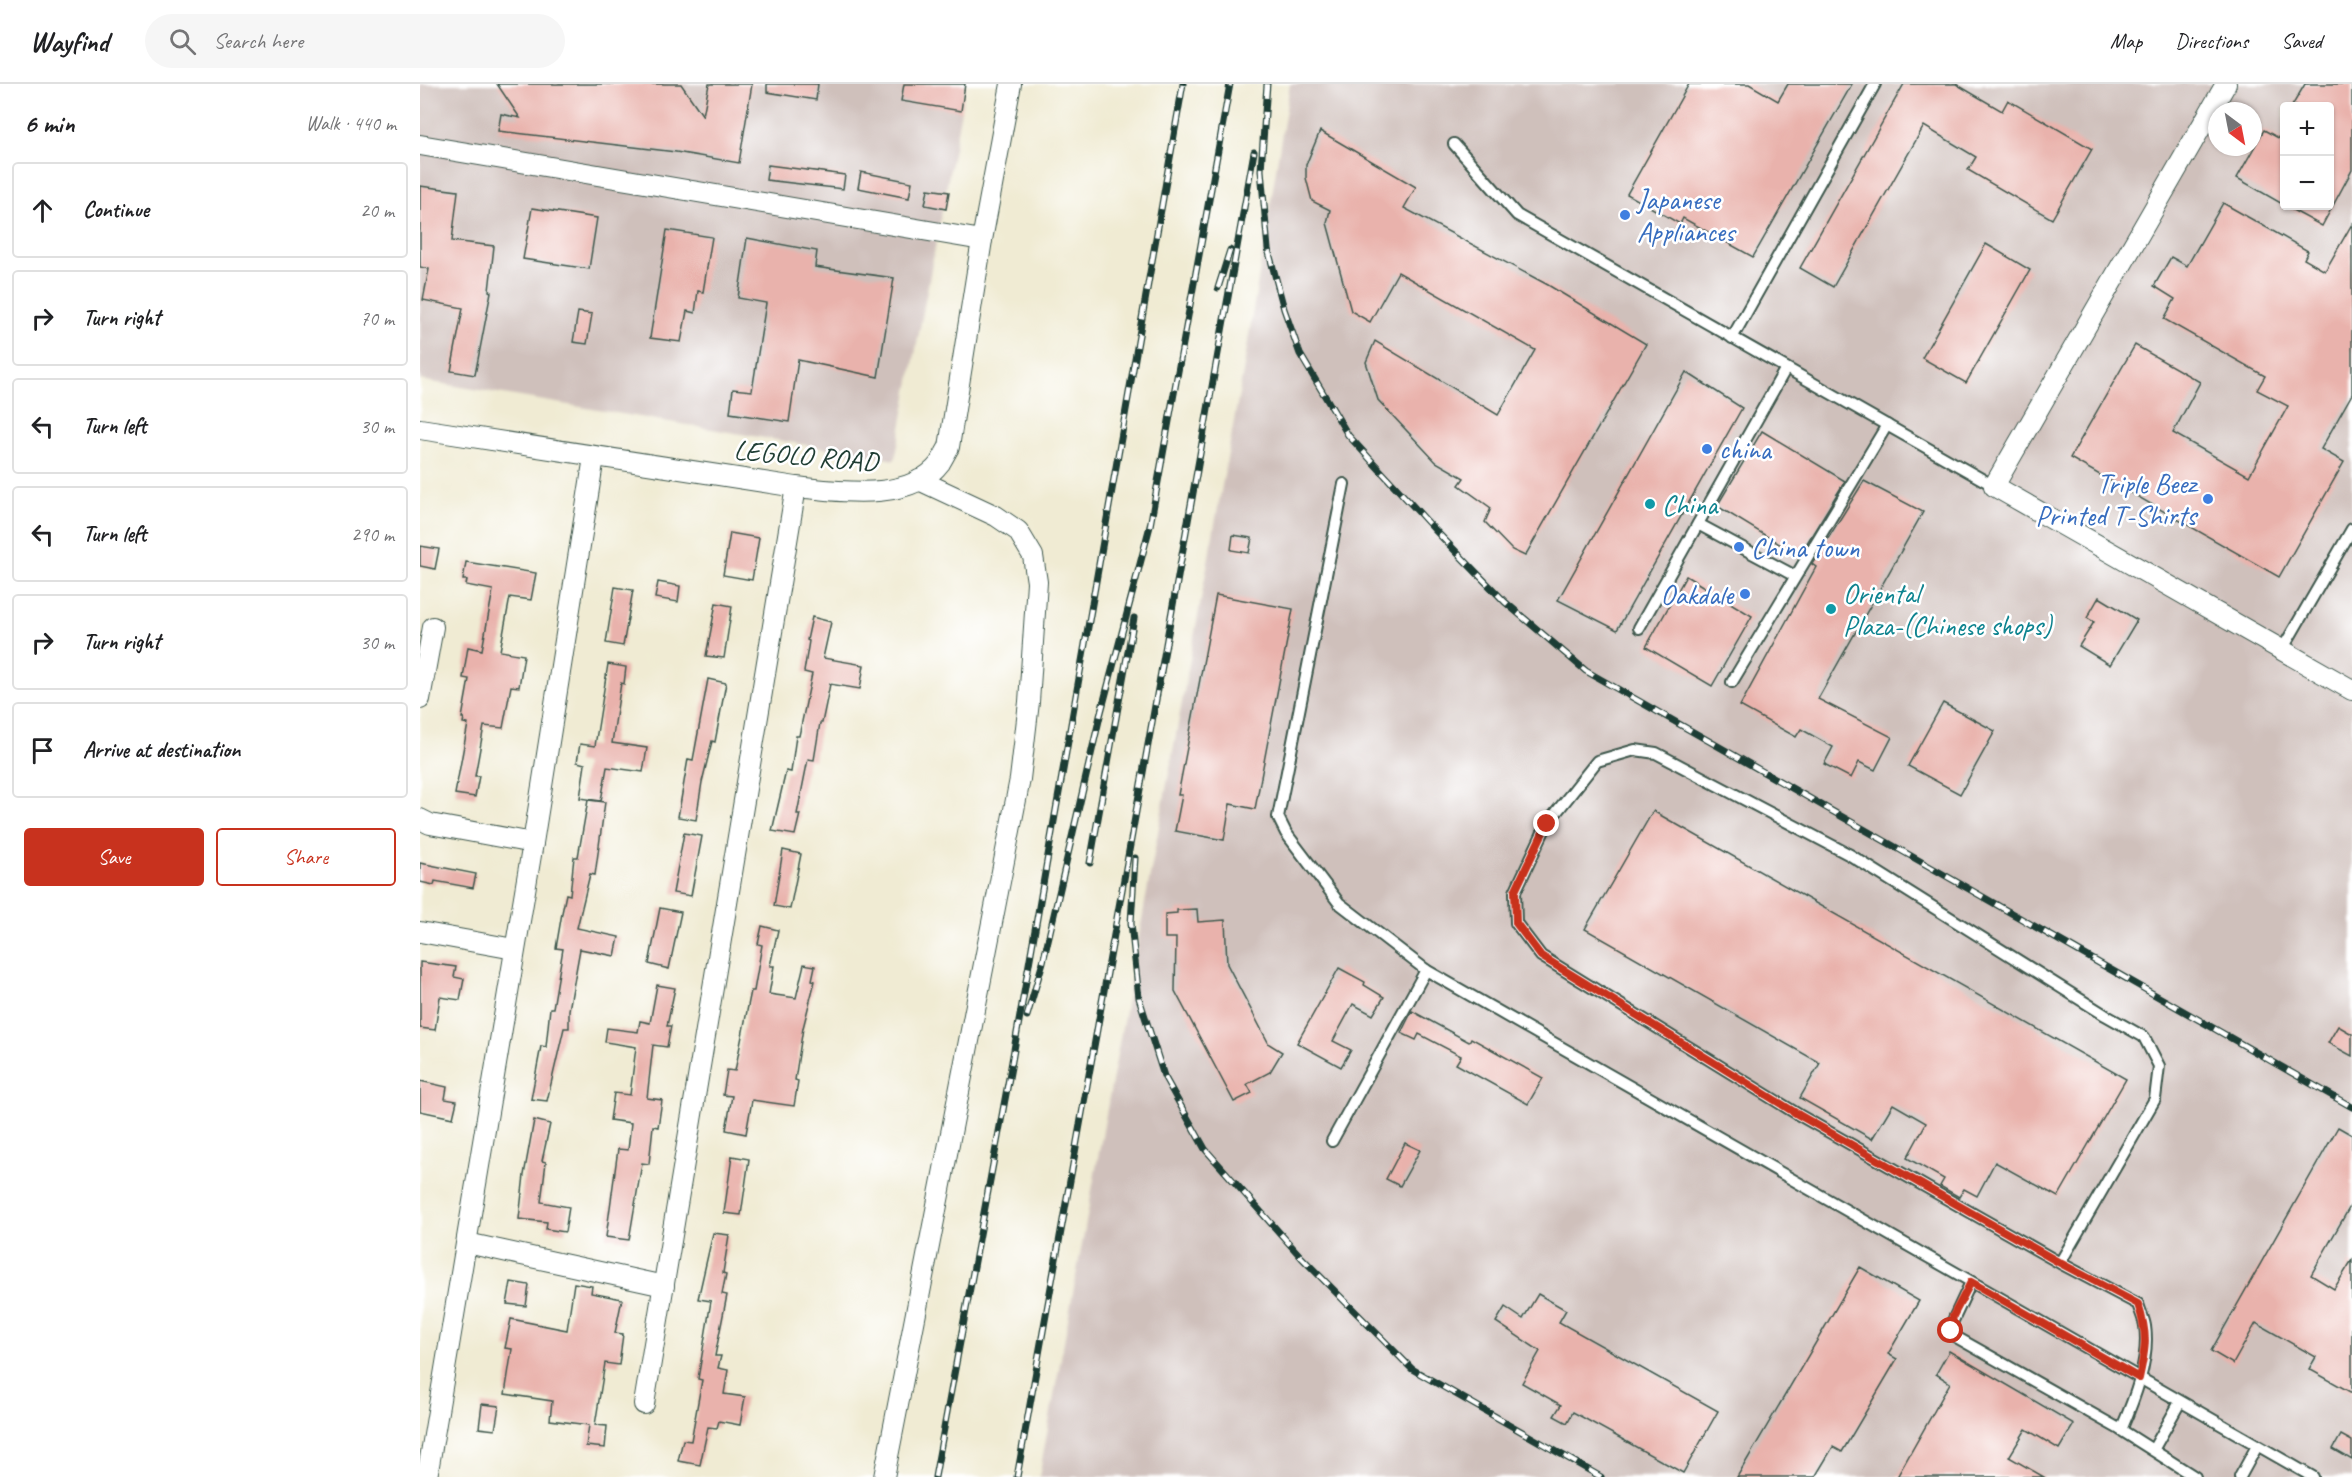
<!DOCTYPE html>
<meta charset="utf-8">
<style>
:root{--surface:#fff;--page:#f6f6f6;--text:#202124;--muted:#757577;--line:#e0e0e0;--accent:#c8321e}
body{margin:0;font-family:Caveat,sans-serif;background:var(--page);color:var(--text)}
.controls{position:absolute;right:18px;top:18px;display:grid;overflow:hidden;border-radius:6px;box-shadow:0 2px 4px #0004}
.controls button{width:54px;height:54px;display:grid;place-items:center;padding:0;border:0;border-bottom:2px solid var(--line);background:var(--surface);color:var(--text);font:30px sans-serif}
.compass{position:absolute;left:1788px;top:18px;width:54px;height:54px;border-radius:50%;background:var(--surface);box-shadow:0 2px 4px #0004;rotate:148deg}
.stop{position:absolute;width:18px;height:18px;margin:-14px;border:4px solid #c8321e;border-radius:50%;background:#fff}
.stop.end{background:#c8321e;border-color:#fff;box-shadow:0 2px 6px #0008}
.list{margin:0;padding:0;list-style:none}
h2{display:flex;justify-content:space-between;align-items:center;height:78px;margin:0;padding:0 24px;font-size:26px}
h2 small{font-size:20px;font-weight:400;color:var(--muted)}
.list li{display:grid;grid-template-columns:39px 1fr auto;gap:18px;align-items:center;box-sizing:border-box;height:96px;margin:0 12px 12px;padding:0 12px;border:2px solid var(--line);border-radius:6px}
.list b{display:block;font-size:22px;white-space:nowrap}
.list em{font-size:20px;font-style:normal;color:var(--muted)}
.actions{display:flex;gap:12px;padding:18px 24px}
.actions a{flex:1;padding:14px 0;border:2px solid var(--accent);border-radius:6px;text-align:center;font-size:21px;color:var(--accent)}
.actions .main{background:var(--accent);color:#fff}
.icon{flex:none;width:33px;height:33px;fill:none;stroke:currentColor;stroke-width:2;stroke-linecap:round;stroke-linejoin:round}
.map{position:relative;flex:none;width:1932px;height:1393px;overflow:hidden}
header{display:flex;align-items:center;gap:36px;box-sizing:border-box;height:84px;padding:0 30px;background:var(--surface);border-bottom:2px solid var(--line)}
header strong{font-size:28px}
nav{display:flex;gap:33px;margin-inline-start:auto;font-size:21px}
.search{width:420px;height:54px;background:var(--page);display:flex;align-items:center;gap:15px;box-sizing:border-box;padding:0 21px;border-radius:33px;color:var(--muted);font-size:22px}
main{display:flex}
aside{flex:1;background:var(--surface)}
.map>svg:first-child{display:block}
</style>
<header>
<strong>Wayfind</strong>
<div class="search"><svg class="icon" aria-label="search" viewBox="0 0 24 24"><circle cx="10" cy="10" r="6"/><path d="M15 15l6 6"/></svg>Search here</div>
<nav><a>Map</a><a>Directions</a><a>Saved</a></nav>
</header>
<main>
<aside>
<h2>6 min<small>Walk · 440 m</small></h2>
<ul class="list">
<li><svg class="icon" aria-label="ahead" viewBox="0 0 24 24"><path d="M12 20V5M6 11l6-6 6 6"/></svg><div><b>Continue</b></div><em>20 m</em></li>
<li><svg class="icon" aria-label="right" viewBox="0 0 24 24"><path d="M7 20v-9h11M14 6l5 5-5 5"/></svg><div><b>Turn right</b></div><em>70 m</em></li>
<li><svg class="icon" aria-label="left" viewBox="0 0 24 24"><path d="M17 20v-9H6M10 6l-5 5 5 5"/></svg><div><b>Turn left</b></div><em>30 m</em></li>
<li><svg class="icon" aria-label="left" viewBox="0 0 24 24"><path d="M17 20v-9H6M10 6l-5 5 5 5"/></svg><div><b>Turn left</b></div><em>290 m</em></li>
<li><svg class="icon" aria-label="right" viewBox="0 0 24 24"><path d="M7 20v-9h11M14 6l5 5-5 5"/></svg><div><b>Turn right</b></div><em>30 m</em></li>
<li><svg class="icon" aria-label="arrive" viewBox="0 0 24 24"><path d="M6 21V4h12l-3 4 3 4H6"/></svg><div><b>Arrive at destination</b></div></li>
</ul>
<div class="actions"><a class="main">Save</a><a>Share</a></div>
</aside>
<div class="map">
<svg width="1932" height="1393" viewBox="0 0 1932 1393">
<rect width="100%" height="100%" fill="#fff"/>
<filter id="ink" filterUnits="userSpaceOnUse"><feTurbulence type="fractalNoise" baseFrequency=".0167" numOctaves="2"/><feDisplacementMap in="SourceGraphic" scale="12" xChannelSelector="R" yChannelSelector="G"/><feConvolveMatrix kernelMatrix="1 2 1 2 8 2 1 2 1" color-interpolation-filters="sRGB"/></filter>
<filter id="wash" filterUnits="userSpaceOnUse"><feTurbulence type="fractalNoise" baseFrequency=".008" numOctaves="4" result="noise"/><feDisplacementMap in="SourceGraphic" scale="24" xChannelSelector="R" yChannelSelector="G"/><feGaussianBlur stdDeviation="1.35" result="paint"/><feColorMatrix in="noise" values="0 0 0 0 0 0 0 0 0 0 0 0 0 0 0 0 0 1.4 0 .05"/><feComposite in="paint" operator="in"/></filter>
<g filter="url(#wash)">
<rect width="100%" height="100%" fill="#f0ebd3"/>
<g fill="#cfc0bb" fill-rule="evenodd">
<path d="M 0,0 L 546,0 L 475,376 L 0,296 Z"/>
<path d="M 870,0 L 1932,0 L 1932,1393 L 619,1393 L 823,288 ZM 1864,22 L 1910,22 L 1910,122 L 1864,122 ZM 1797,27 L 1833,27 L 1833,63 L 1797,63 Z"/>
</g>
<g id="blocks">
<g fill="#e9b2ac">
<path d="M 77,0 L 261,0 L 283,32 L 289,0 L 332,0 L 319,79 L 256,68 L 78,47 L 81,30 L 100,34 Z"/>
<path d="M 347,0 L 398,0 L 396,16 L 347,8 Z"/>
<path d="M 484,0 L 545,0 L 541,27 L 481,17 Z"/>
<path d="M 1269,0 L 1329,0 L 1358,17 L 1368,0 L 1432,0 L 1333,173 L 1263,134 L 1260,140 L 1207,110 Z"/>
<path d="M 1484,0 L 1536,0 L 1582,27 L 1588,16 L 1672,65 L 1632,135 L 1548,86 L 1556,73 L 1504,42 L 1413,203 L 1380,184 Z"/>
<path d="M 1885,0 L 1932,0 L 1932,86 L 1902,142 L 1865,122 L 1910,122 L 1910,22 L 1872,22 Z"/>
<path d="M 1844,46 L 1864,57 L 1864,121 L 1817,94 Z"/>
<path d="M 900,47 L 996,103 L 984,124 L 1128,201 L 1226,260 L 1105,472 L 1092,466 L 1065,438 L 1071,424 L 1039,401 L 1044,394 L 1016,378 L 958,316 L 946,278 L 955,257 L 1078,331 L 1115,266 L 978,188 L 950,238 L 931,227 L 907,139 L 910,126 L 892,117 L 886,94 L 886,81 Z"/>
<path d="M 348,81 L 425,91 L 423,105 L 346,96 Z"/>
<path d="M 441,88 L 492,98 L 489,114 L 438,104 Z"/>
<path d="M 0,102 L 38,107 L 32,157 L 74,162 L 69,207 L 71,208 L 55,291 L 31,287 L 43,224 L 3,216 L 9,185 L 0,183 Z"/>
<path d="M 508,105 L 529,108 L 526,125 L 505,121 Z"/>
<path d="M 1803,119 L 1888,167 L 1884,175 L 1905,187 L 1932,140 L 1932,310 L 1901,365 L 1924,378 L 1859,493 L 1650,374 L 1715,261 L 1780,298 L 1753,349 L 1829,392 L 1868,322 L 1837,306 L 1845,292 L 1744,235 L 1755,215 L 1734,202 L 1751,173 L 1767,182 Z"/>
<path d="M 112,124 L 177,134 L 169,185 L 103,175 Z"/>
<path d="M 247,146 L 292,153 L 283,208 L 278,207 L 275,229 L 267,227 L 261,258 L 230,254 Z"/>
<path d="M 327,154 L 397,167 L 395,183 L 474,194 L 458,293 L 378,276 L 369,338 L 310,329 L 313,305 L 332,307 L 346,219 L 318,214 Z"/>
<path d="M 1566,160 L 1610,186 L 1546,299 L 1502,274 Z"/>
<path d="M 158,228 L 172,230 L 167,260 L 153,258 Z"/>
<path d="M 1266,288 L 1322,324 L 1197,546 L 1138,516 Z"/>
<path d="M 1342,347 L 1425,397 L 1379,472 L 1297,422 Z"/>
<path d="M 1444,397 L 1503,428 L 1398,615 L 1472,653 L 1455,686 L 1439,678 L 1431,694 L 1404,680 L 1413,663 L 1381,645 L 1376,653 L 1320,622 L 1396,483 L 1392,480 Z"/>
<path d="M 310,449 L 339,454 L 332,496 L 303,491 Z"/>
<path d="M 813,451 L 832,454 L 829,469 L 811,466 Z"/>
<path d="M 0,462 L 19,465 L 15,485 L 0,482 Z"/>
<path d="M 46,478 L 116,489 L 111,516 L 90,513 L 80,567 L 104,571 L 99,603 L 91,602 L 83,644 L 64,642 L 55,692 L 59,692 L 55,713 L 35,710 L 48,640 L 43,639 L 44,634 L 42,634 L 49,595 L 43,594 L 48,563 L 62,566 L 73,506 L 46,501 L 47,496 L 43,496 Z"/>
<path d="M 1266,492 L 1332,532 L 1292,602 L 1226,563 Z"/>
<path d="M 238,498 L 260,502 L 258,518 L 235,514 Z"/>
<path d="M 195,503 L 213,506 L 203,562 L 186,559 Z"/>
<path d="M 796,511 L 873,525 L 835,725 L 810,720 L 804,756 L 755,747 L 762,711 L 758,711 Z"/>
<path d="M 1679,513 L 1717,536 L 1690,581 L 1659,562 L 1674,538 L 1667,534 Z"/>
<path d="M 296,519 L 312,522 L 304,574 L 286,572 Z"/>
<path d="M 392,533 L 411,538 L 403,574 L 444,581 L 440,605 L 410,600 L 402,639 L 400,639 L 394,676 L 388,675 L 377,730 L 380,730 L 375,751 L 352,747 L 366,687 L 371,688 L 376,652 L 379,652 L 392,590 L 384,588 L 389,557 L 387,556 Z"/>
<path d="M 188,580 L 206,583 L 204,600 L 201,599 L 192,659 L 227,664 L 223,688 L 187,683 L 181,717 L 160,714 L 165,680 L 157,678 L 160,660 L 175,662 Z"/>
<path d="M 288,595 L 306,599 L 295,658 L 292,657 L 282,698 L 276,736 L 258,733 L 268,675 L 273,676 Z"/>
<path d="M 1523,619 L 1575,647 L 1540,710 L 1488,682 Z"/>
<path d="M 168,716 L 185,718 L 175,791 L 170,790 L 157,844 L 199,853 L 195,872 L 160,865 L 149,926 L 149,944 L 144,944 L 127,1017 L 111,1015 L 121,962 L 126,963 L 130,924 L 133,924 L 143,865 L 136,864 L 142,829 L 146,810 L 150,811 L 154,773 L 158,773 Z"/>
<path d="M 1233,727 L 1706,995 L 1638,1113 L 1575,1078 L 1557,1112 L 1544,1105 L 1539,1113 L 1520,1102 L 1524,1095 L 1487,1074 L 1506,1039 L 1473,1020 L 1452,1055 L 1380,1014 L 1400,979 L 1165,845 Z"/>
<path d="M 264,749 L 282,752 L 271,812 L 253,809 Z"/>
<path d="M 363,766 L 381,770 L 370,825 L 354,822 Z"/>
<path d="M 0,779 L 56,790 L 53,804 L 15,797 L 14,801 L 0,798 Z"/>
<path d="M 240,824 L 261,828 L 249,885 L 229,880 Z"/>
<path d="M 777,825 L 778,838 L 805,836 L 807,880 L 849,960 L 862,968 L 850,988 L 827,1000 L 832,1009 L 814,1018 L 755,907 L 756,854 L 745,854 L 745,830 L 757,829 L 757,826 Z"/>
<path d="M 342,842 L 358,846 L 350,882 L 354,882 L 349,910 L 376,914 L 384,880 L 395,882 L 392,896 L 395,897 L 383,944 L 375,996 L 378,997 L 374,1022 L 332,1016 L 326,1050 L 306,1046 L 312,1012 L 303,1011 L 307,986 L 315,987 L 331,907 L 334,907 L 342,861 L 338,860 Z"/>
<path d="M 0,878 L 36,883 L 34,893 L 44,895 L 40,916 L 20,913 L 15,946 L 0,944 Z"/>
<path d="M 919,884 L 945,898 L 944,901 L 964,913 L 953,931 L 933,920 L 913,957 L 931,966 L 921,983 L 877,959 Z"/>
<path d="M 237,901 L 255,904 L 247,942 L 251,942 L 247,963 L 233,961 L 227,1014 L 242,1016 L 238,1043 L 233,1042 L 229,1080 L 222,1079 L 209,1156 L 186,1153 L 198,1065 L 208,1066 L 211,1039 L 190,1036 L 194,1009 L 210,1011 L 216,963 L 185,958 L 187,944 L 218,948 L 220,937 L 230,939 Z"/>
<path d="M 992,927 L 1049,958 L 1051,954 L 1123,994 L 1108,1020 L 1036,980 L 1041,972 L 999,950 L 996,956 L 981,949 Z"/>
<path d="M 1918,942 L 1932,950 L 1932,972 L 1908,959 Z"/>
<path d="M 0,997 L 27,1003 L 25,1015 L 37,1017 L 33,1034 L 0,1027 Z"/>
<path d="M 114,1036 L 130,1040 L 122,1077 L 126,1078 L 121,1118 L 149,1123 L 145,1148 L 126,1145 L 127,1138 L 99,1135 L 104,1091 Z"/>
<path d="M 1918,1043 L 1932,1051 L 1932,1119 L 1891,1191 L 1914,1205 L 1932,1176 L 1932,1309 L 1889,1285 L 1896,1273 L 1836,1239 L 1813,1280 L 1791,1267 Z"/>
<path d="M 985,1059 L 1000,1066 L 980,1102 L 966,1095 Z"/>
<path d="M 312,1072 L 329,1075 L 321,1131 L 304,1129 Z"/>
<path d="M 293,1149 L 309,1151 L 303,1189 L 306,1190 L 302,1210 L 307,1211 L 295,1272 L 301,1272 L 298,1284 L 308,1286 L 304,1310 L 325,1313 L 320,1341 L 299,1337 L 297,1344 L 288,1343 L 280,1381 L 258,1377 L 263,1356 L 271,1357 L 282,1296 L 278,1295 L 291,1217 L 278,1215 Z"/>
<path d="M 1440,1183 L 1499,1217 L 1468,1270 L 1477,1275 L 1422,1368 L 1413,1363 L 1395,1393 L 1317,1393 Z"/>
<path d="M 91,1198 L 109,1201 L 106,1222 L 87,1220 Z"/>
<path d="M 154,1199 L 172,1202 L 171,1209 L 202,1215 L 195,1249 L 203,1250 L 199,1281 L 185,1279 L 175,1341 L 187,1342 L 185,1364 L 166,1362 L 169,1341 L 130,1336 L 132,1317 L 85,1310 L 92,1265 L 85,1264 L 91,1235 L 147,1246 Z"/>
<path d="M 1118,1210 L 1146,1226 L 1139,1238 L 1298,1327 L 1263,1389 L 1153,1328 L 1147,1339 L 1134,1332 L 1141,1321 L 1102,1299 L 1120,1267 L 1076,1238 L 1085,1223 L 1103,1235 Z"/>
<path d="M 1529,1267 L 1654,1340 L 1639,1365 L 1606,1345 L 1589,1373 L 1624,1393 L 1477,1393 L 1530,1299 L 1516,1290 Z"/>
<path d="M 62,1320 L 79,1322 L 75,1346 L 59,1344 Z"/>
<path d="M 1921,1351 L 1932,1357 L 1932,1376 L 1913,1365 Z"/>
</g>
</g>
</g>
<g filter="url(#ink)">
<use href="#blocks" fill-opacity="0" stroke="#3e574c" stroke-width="1.5"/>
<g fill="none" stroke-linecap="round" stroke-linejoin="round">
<defs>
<g id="lane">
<path d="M 1034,60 L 1097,131 L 1574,402"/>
<path d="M 1312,254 L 1455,0"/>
<path d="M 924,400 L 858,733 L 866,749 L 919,819 L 1006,886 L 1893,1393"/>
<path d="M 1278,440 L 1375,492"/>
<path d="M 1219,544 L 1366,284"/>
<path d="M 1862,566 L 1932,445"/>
<path d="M 1312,598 L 1467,341"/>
<path d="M 912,1057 L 1006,886"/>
<path d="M 1640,1179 L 1735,1015 L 1739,982 L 1724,953 L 1685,931 L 1430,771 L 1236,669 L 1215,666 L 1177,677 L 1127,740 L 1095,808 L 1096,839 L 1121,872 L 1379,1031 L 1640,1179 L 1718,1220 C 1720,1227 1724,1235 1725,1242 C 1730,1276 1714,1316 1701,1346"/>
<path d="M 1551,1198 L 1531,1241 L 1531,1247 L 1536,1253 L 1701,1346 L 1775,1393"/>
<path d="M 1733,1366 L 1760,1318"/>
<path d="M 1820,1393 L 1837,1362"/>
</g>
<g id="street">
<path d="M 1806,0 L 1574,402 L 1932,606"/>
<path d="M 0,61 L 562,156"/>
<path d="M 0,345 L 376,403 C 419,407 490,419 520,379 C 523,374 526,368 529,363 L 562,156 L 591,0"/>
<path d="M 0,615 L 13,543"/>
<path d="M 0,735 L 10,740 L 113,759"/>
<path d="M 0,848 L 94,865"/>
<path d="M 47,1159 L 244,1202"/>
<path d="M 224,1320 L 376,403"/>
<path d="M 7,1393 L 113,759 L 174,373"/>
<path d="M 464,1393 L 600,695 L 609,618 L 617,498 L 613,472 L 598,447 L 576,432 L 499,396"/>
</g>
</defs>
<use href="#lane" stroke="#3e574c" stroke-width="14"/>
<use href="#street" stroke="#3e574c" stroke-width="22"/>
<use href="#lane" stroke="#fff" stroke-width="10"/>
<use href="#street" stroke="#fff" stroke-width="20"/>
<defs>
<g id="rail">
<path d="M 847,0 L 841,86 L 848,165 L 864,225 L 880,270 L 928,351 L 1014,445 L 1085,518 L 1166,587 L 1932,1023"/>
<path d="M 798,204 L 810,166"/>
<path d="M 715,774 L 711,839 L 719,914 L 744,992 L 785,1065 L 882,1174 L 992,1285 L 1181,1393"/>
<path d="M 670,779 L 714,534"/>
<path d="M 607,932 L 623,878 L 680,632 L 730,442 L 810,0"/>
<path d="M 515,1393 L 591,983 L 763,0"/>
<path d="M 597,1393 L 834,68"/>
</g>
</defs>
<use href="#rail" stroke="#1f3d34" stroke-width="7"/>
<use href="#rail" stroke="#fff" stroke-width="4.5" stroke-dasharray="14" stroke-linecap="butt"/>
</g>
</g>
<g fill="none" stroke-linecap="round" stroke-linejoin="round" filter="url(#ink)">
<path stroke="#c8321e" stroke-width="8" d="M 1127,740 L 1095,807 L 1096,839 L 1121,872 L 1379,1031 L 1640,1179 L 1718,1220 C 1728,1251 1726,1263 1719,1294 L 1551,1198 L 1533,1232 L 1531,1247"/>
</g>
<g fill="#3f7fe0" stroke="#fff" stroke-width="2">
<circle cx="1205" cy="131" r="6"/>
<circle cx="1287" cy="365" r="6"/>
<circle cx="1788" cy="415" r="6"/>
<circle cx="1319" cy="463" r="6"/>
<circle cx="1325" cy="510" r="6"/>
</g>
<g fill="#0f9aa8" stroke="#fff" stroke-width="2">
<circle cx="1230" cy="420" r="6"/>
<circle cx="1411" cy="525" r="6"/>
</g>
<g text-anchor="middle" stroke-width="5" stroke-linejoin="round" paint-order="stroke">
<g font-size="28" fill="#366cbe" stroke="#fff" text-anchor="start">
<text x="1217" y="125">Japanese<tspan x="1217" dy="32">Appliances</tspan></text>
<text x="1299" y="375">china</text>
<text x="1776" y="409" text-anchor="end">Triple Beez<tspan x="1776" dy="32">Printed T-Shirts</tspan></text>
<text x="1331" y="473">China town</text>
<text x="1313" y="520" text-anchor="end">Oakdale</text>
</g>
<g font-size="28" fill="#1f3d34" stroke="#fff">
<text transform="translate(386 371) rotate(5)" y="10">LEGOLO ROAD</text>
</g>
<g font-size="28" fill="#0d838f" stroke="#fff" text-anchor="start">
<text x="1242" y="430">China</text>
<text x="1423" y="519">Oriental<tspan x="1423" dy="32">Plaza-(Chinese shops)</tspan></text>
</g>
</g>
</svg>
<div class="controls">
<button>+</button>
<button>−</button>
</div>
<svg class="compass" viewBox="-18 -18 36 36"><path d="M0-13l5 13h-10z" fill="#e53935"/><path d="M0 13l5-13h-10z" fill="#757577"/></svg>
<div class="stop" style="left:1531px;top:1247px"></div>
<div class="stop end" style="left:1127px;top:740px"></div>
</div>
</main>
